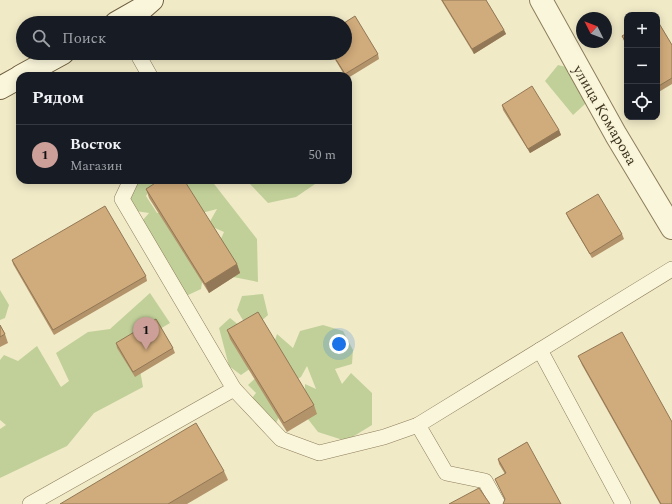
<!DOCTYPE html>
<html lang="ru">
<meta charset="utf-8">
<style>
:root{--surface:#171b24;--page:#20242c;--text:#f1f3f6;--muted:#9ea1a6;--line:#363941;--accent:#cc9f99}
body{margin:0;font-family:Spectral,serif;background:var(--page);color:var(--text)}
.controls{position:absolute;right:12px;top:12px;display:grid;overflow:hidden;border-radius:8px;box-shadow:0 2px 10px #0003}
.controls button{width:36px;height:36px;display:grid;place-items:center;padding:0;border:0;border-bottom:1px solid var(--line);background:var(--surface);color:var(--text);font:20px sans-serif}
.compass{position:absolute;left:576px;top:12px;width:36px;height:36px;border-radius:50%;background:var(--surface);box-shadow:0 2px 10px #0003;rotate:312deg}
.you{position:absolute;left:339px;top:344px;width:14px;height:14px;margin:-10px;border:3px solid #fff;border-radius:50%;background:#1a73e8;box-shadow:0 0 0 6px #1a73e833}
.badge{display:grid;place-items:center;width:26px;height:26px;border-radius:50%;background:var(--accent);color:#111;font-size:13px;font-weight:700}
.pin{position:absolute;translate:-50% -33px;filter:drop-shadow(0 1px 2px #0008)}
.pin::after{content:'';position:absolute;top:21px;width:14px;height:12px;background:inherit;clip-path:polygon(0 0,100% 0,50% 100%)}
.list{margin:0;padding:0;list-style:none}
h2{display:flex;justify-content:space-between;align-items:center;height:52px;margin:0;padding:0 16px;font-size:17px}
h2 small{font-size:13px;font-weight:400;color:var(--muted)}
.list li{display:grid;grid-template-columns:26px 1fr auto;gap:12px;align-items:center;box-sizing:border-box;height:60px;padding:0 16px;border-top:1px solid var(--line)}
.list b{display:block;font-size:15px;white-space:nowrap}
.list p{margin:0;font-size:13px;white-space:nowrap;color:var(--muted)}
.list em{font-size:13px;font-style:normal;color:var(--muted)}
.icon{flex:none;width:22px;height:22px;fill:none;stroke:currentColor;stroke-width:2;stroke-linecap:round;stroke-linejoin:round}
.map{position:relative;flex:none;width:672px;height:504px;overflow:hidden}
.search{position:absolute;background:var(--surface);box-shadow:0 2px 10px #0003;left:16px;top:16px;width:336px;height:44px;display:flex;align-items:center;gap:10px;box-sizing:border-box;padding:0 14px;border-radius:22px;color:var(--muted);font-size:15px}
.panel{position:absolute;background:var(--surface);box-shadow:0 2px 10px #0003;left:16px;top:72px;width:336px;height:112px;border-radius:12px}
.map>svg:first-child{display:block}
</style>
<div class="map">
<svg width="672" height="504" viewBox="0 0 672 504">
<rect width="100%" height="100%" fill="#f1eac7"/>
<g fill="#c1d099">
<path d="M 558,65 L 590,73 L 596,94 L 573,115 L 545,81 Z"/>
<path d="M 120,180 L 211,180 L 257,239 L 258,282 L 218,274 L 216,250 L 224,232 L 208,225 L 217,209 L 194,215 L 150,189 L 146,196 L 157,213 L 179,213 L 205,265 L 201,289 L 186,296 L 168,261 L 136,228 L 149,213 L 129,210 Z"/>
<path d="M 249,180 L 321,180 L 296,197 L 268,203 L 250,184 Z"/>
<path d="M 0,290 L 9,305 L 5,318 L 0,320 Z"/>
<path d="M 150,293 L 170,323 L 148,336 L 138,359 L 143,387 L 94,413 L 67,446 L 0,478 L 0,429 L 6,425 L 0,420 L 0,360 L 4,355 L 18,361 L 37,346 L 61,387 L 69,381 L 56,353 L 88,332 L 110,329 Z"/>
<path d="M 263,294 L 268,315 L 247,334 L 271,352 L 277,334 L 293,348 L 300,331 L 323,325 L 343,331 L 353,350 L 352,364 L 335,369 L 342,384 L 351,373 L 372,393 L 372,425 L 346,441 L 318,432 L 304,414 L 305,384 L 316,389 L 307,366 L 301,377 L 289,384 L 291,393 L 273,429 L 248,403 L 256,393 L 248,385 L 261,373 L 254,366 L 241,375 L 229,366 L 219,328 L 230,318 L 240,326 L 244,322 L 237,310 L 242,296 Z"/>
</g>
<g fill="none" stroke-linecap="round" stroke-linejoin="round">
<defs>
<g id="lane">
<path d="M 137,53 L 150,76"/>
<path d="M 540,350 L 623,504"/>
<path d="M 234,389 L 281,439 L 319,453 L 384,437 L 418,425 L 672,269"/>
<path d="M 418,425 L 446,473 L 485,481 L 498,504"/>
<path d="M 30,504 L 234,389 L 122,199 L 131,180"/>
</g>
<path id="street" d="M 541,0 L 616,135 L 672,228"/>
<g id="secondary">
<path d="M 116,23 L 144,7 L 152,0"/>
<path d="M 21,76 L 63,53"/>
<path d="M 0,88 L 20,77"/>
</g>
</defs>
<use href="#lane" stroke="#8d7d5b" stroke-width="16"/>
<use href="#street" stroke="#8d7d5b" stroke-width="24"/>
<use href="#secondary" stroke="#6f5e3e" stroke-width="24"/>
<use href="#lane" stroke="#faf6db" stroke-width="15"/>
<use href="#street" stroke="#faf6db" stroke-width="22"/>
<use href="#secondary" stroke="#faf6db" stroke-width="22"/>
</g>
<g fill="#b3936a">
<path d="M 441,0 L 486,0 L 504,30 L 506,34 L 474,54 Z"/>
<path d="M 657,20 L 672,45 L 672,84 L 657,93 Z"/>
<path d="M 627,33 L 627,46 L 624,41 L 622,36 Z"/>
<path d="M 331,53 L 378,54 L 379,59 L 348,78 L 348,76 L 345,76 Z"/>
<path d="M 502,105 L 559,130 L 561,135 L 530,153 L 503,110 Z"/>
<path d="M 146,189 L 237,264 L 240,273 L 209,293 L 149,198 Z"/>
<path d="M 566,213 L 622,234 L 624,239 L 592,258 L 568,218 Z"/>
<path d="M 12,260 L 146,276 L 147,281 L 54,335 L 13,264 Z"/>
<path d="M 0,325 L 5,334 L 8,343 L 0,347 Z"/>
<path d="M 227,330 L 314,405 L 317,414 L 287,432 L 230,339 Z"/>
<path d="M 116,343 L 173,348 L 175,353 L 135,377 L 117,348 Z"/>
<path d="M 578,356 L 672,504 L 660,504 L 582,365 Z"/>
<path d="M 527,442 L 505,500 L 495,479 L 505,474 L 499,464 L 498,459 Z"/>
<path d="M 224,471 L 228,480 L 187,504 L 60,504 Z"/>
</g>
<g fill="#927856">
<path d="M 504,30 L 506,34 L 474,54 L 472,49 Z"/>
<path d="M 559,130 L 561,135 L 530,153 L 528,149 Z"/>
<path d="M 237,264 L 240,273 L 209,293 L 205,284 Z"/>
</g>
<g fill="#d0ab7b" stroke="#927856">
<path d="M 442,0 L 486,0 L 504,30 L 472,49 Z"/>
<path d="M 355,16 L 378,54 L 345,74 L 332,53 L 345,53 L 345,23 L 344,23 Z"/>
<path d="M 657,20 L 672,45 L 672,78 L 657,87 Z"/>
<path d="M 627,33 L 627,44 L 622,36 Z"/>
<path d="M 532,86 L 559,130 L 528,149 L 502,105 Z"/>
<path d="M 160,180 L 184,180 L 237,264 L 205,284 L 146,189 Z"/>
<path d="M 598,194 L 622,234 L 590,254 L 566,213 Z"/>
<path d="M 105,206 L 146,276 L 53,330 L 12,260 Z"/>
<path d="M 258,312 L 314,405 L 284,423 L 227,330 Z"/>
<path d="M 156,319 L 173,348 L 133,372 L 116,343 Z"/>
<path d="M 0,325 L 5,334 L 0,337 Z"/>
<path d="M 622,332 L 672,422 L 672,504 L 661,504 L 578,356 Z"/>
<path d="M 196,423 L 224,471 L 168,504 L 60,504 Z"/>
<path d="M 527,442 L 561,504 L 503,504 L 505,499 L 495,479 L 506,473 L 498,459 Z"/>
<path d="M 479,488 L 490,504 L 449,504 Z"/>
</g>
<g text-anchor="middle" stroke-width="3" stroke-linejoin="round" paint-order="stroke">
<g font-size="15" fill="#3d321f" stroke="#f7f3d7">
<text transform="translate(605 115) rotate(60)" y="5">улица Комарова</text>
</g>
</g>
</svg>
<div class="controls">
<button>+</button>
<button>−</button>
<button><svg class="icon" aria-label="locate" viewBox="0 0 24 24"><circle cx="12" cy="12" r="6"/><path d="M12 2v4M12 18v4M2 12h4M18 12h4"/></svg></button>
</div>
<svg class="compass" viewBox="-18 -18 36 36"><path d="M0-13l5 13h-10z" fill="#e53935"/><path d="M0 13l5-13h-10z" fill="#9ea1a6"/></svg>
<div class="you"></div>
<div class="pin badge" style="left:146px;top:350px">1</div>
<div class="search"><svg class="icon" aria-label="search" viewBox="0 0 24 24"><circle cx="10" cy="10" r="6"/><path d="M15 15l6 6"/></svg>Поиск</div>
<section class="panel">
<h2>Рядом<small></small></h2>
<ul class="list">
<li><span class="badge">1</span><div><b>Восток</b><p>Магазин</p></div><em>50 m</em></li>
</ul>
</section>
</div>
